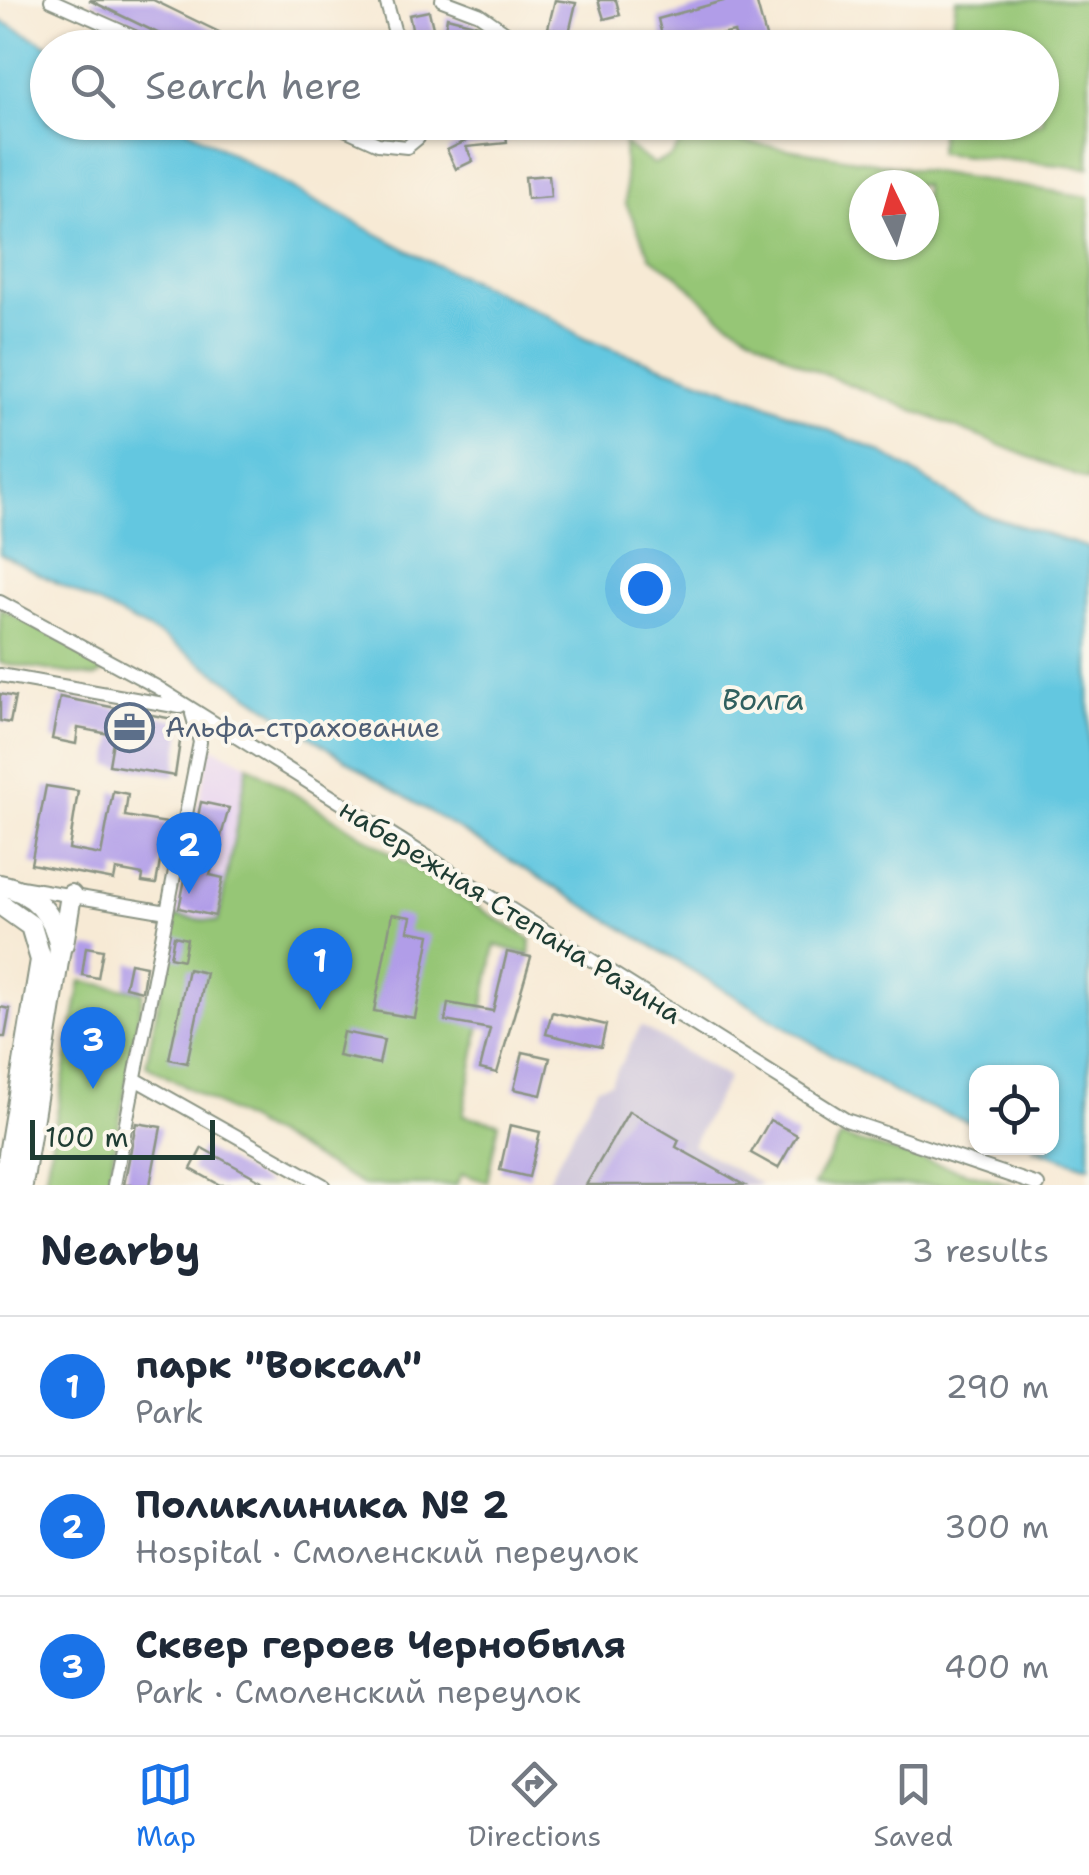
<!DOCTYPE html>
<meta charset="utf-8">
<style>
:root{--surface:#fff;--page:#f6f6f7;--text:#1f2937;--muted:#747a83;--line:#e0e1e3;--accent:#1a73e8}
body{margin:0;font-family:"Shantell Sans",sans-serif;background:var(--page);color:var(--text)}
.controls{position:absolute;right:30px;bottom:30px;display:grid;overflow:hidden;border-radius:20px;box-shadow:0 2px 8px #0004}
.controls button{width:90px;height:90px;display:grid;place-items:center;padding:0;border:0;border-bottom:2px solid var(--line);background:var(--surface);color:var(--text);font:50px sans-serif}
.compass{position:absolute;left:849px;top:170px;width:90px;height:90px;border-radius:50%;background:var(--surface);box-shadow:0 2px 8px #0004;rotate:355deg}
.scale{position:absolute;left:30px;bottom:25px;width:185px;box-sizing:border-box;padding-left:10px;border:5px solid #1f3d34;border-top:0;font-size:28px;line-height:35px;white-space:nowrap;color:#1f3d34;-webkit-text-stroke:8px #fbf7ec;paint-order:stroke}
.you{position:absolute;left:645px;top:588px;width:35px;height:35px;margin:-25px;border:8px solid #fff;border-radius:50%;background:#1a73e8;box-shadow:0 0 0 15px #1a73e833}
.badge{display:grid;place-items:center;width:65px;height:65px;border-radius:50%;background:var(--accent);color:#fff;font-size:32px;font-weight:700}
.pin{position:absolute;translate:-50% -82px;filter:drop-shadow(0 2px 5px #0008)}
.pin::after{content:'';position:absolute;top:52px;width:35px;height:30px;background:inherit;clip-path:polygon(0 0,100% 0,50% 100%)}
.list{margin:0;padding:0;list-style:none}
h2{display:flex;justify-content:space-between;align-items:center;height:130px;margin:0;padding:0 40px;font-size:42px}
h2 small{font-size:32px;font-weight:400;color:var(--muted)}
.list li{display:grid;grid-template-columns:65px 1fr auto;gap:30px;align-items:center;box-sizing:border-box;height:140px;padding:0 40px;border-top:2px solid var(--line)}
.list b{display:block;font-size:38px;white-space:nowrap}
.list p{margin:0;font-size:32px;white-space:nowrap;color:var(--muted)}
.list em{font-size:32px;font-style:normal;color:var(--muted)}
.icon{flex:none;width:55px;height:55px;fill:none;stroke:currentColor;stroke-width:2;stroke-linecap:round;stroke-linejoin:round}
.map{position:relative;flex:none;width:1089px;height:1185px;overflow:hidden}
.search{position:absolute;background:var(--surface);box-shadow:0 2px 8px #0004;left:30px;right:30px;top:30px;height:110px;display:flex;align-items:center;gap:25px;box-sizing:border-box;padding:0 35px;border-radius:55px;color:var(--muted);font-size:38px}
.sheet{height:550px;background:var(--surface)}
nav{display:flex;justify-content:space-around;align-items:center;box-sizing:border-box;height:140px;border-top:2px solid var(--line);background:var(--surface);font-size:28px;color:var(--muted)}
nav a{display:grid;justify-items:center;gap:5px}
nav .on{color:var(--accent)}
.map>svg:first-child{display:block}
</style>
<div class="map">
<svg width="1089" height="1185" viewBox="0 0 1089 1185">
<rect width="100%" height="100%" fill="#fbf7ec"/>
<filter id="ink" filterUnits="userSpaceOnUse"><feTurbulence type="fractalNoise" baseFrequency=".01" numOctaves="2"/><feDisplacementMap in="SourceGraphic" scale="20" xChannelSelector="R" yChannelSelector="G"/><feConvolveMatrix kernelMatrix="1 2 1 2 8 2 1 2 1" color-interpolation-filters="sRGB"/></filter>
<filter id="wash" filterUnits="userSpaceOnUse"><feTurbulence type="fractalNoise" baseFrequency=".0048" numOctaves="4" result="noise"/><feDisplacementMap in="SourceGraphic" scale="40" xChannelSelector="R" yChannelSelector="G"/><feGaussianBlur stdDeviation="2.25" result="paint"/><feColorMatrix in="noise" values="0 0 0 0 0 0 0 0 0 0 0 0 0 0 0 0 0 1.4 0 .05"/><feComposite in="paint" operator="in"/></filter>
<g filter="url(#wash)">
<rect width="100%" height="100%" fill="#f7ead5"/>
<path fill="#e7d2ef" d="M 211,746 L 248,765 L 218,923 L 175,916 Z"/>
<path fill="#c8bfd8" d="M 641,1026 L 728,1078 L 692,1145 L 762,1185 L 545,1185 L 598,1086 L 610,1083 Z"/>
<g fill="#96c676" stroke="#5a8255" stroke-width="2.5" fill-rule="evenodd">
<path d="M 956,0 L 1089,0 L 1089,168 L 938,153 L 942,123 L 1042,122 L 1042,48 L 950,47 Z"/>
<path d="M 688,133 L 1089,197 L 1089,481 L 806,367 L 720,316 L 677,275 L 651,258 L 626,204 L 624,144 L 653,164 L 671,157 ZM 864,185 L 924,185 L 924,245 L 864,245 Z"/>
<path d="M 0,608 L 104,661 L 105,671 L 95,677 L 0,663 Z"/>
<path d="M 248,765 L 531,940 L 530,955 L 495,945 L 463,1115 L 499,1123 L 487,1182 L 462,1174 L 456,1185 L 363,1185 L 146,1065 L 175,916 L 218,922 Z"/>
<path d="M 81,981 L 143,992 L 108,1185 L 44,1185 Z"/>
<path d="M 841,1137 L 1013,1185 L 814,1185 Z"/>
</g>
<path fill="#63c7e0" stroke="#41828a" stroke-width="2.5" d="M 0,20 L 51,47 L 48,122 L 177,123 L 311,199 L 430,262 L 547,315 L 585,339 L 757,400 L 881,452 L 979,513 L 1089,548 L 1089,1167 L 1032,1148 L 1052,1148 L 1052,1072 L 976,1072 L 976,1125 L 902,1097 L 367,774 L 163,637 L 0,554 Z"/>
<g id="blocks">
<g fill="#b19de8">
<path d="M 89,0 L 153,0 L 252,48 L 169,48 L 172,40 Z"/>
<path d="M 555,0 L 576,3 L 569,33 L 548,28 Z"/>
<path d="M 598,0 L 616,0 L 620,15 L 604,19 Z"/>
<path d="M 727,0 L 756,0 L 769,48 L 739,48 L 734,32 L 665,48 L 658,19 Z"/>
<path d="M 429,11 L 434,32 L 414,37 L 409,15 Z"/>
<path d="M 447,17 L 478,25 L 475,43 L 444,37 Z"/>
<path d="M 355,122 L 391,122 L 398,125 L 400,136 L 381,134 Z"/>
<path d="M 476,122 L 505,122 L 507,143 L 466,147 L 473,161 L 456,169 L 447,150 L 478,135 Z"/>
<path d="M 549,175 L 551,197 L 527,199 L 525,177 Z"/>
<path d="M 0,694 L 15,697 L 10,723 L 0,721 Z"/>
<path d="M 60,697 L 183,721 L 175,776 L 109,765 L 114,735 L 78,728 L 76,744 L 52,739 Z"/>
<path d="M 46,786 L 78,791 L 69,849 L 101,855 L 113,791 L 128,794 L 125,816 L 167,823 L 156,884 L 142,882 L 143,875 L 116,870 L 114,880 L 31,864 Z"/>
<path d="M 201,802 L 229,808 L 210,875 L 223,878 L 215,916 L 179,908 Z"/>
<path d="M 392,914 L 411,917 L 408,931 L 430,935 L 415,1018 L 374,1011 Z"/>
<path d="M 174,936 L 187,939 L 183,960 L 170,957 Z"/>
<path d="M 86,947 L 103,950 L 98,978 L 82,975 Z"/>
<path d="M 507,952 L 531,957 L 497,1073 L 480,1069 L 490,1029 L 445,1021 L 448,1003 L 493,1011 Z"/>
<path d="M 130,963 L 146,966 L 142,991 L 125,987 Z"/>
<path d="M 188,969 L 206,973 L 187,1063 L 169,1059 Z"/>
<path d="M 0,1007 L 10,1009 L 5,1037 L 0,1037 Z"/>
<path d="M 552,1012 L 606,1025 L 601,1047 L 546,1034 Z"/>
<path d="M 343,1032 L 384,1040 L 379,1064 L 338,1056 Z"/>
<path d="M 523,1052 L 550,1058 L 541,1095 L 514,1089 Z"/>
<path d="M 629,1111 L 679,1140 L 676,1147 L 744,1185 L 586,1185 Z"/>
<path d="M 770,1120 L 797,1135 L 778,1168 L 751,1153 Z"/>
<path d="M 136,1123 L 161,1127 L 150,1185 L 124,1185 Z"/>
<path d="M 510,1125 L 540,1132 L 529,1177 L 500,1170 Z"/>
<path d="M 202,1148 L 269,1185 L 220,1185 L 191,1169 Z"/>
</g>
</g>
</g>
<g filter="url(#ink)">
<use href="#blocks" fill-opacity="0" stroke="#8b9484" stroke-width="2.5"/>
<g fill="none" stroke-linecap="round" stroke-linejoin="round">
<defs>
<g id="street">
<path d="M 51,0 L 159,48"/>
<path d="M 386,0 L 399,48"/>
<path d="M 442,0 L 479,14 L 528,48"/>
<path d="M 329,122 L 378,144 L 407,147 L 418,138 L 419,122"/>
<path d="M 0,602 L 157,687 L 846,1120 L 1038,1185"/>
<path d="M 0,675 L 180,707"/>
<path d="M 21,887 L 167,912"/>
<path d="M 135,1079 L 323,1185"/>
<path d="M 114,1185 L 200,742 L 192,714"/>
</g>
<g id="primary">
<path d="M 0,885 C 34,891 55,915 60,949 L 22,1185"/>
<path d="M 0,904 L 31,926 L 41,960 L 4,1185"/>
<path d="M 63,944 L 71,895"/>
</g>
</defs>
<use href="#street" stroke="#8b9484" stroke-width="16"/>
<use href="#primary" stroke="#8b9484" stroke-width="24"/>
<use href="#street" stroke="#fff" stroke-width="12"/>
<use href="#primary" stroke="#fff" stroke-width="20"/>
</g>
</g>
<defs>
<symbol id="office-ring" viewBox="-11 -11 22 22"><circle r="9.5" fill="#fbf7ec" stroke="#5c6f8a" stroke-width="1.5"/><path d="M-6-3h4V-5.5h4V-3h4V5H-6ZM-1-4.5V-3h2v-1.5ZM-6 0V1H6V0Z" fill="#5c6f8a"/></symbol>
</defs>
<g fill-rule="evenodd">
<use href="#office-ring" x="102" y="700" width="55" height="55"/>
</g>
<g text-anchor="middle" stroke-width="8" stroke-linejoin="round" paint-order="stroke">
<g font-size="28" fill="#4e5e75" stroke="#fbf7ec" text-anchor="start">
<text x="165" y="737">Альфа-страхование</text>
</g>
<g font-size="28" fill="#1f3d34" stroke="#fbf7ec">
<text transform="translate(511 911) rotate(32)" y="10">набережная Степана Разина</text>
</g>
<g font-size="30" font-style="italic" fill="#30605f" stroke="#fbf7ec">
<text x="763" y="710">Волга</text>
</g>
</g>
</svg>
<div class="controls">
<button><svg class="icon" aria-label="locate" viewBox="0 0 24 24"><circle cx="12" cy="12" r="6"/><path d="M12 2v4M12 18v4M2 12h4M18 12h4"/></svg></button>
</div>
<svg class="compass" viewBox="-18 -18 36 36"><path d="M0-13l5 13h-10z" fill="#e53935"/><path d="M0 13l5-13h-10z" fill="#747a83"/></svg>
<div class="scale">100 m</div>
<div class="you"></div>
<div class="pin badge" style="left:320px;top:1010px">1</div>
<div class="pin badge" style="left:189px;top:894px">2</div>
<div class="pin badge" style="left:93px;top:1089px">3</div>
<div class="search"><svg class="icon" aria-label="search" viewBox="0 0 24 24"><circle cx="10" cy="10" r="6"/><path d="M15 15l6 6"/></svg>Search here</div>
</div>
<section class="sheet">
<h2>Nearby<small>3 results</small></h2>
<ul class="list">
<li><span class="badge">1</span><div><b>парк &quot;Воксал&quot;</b><p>Park</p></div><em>290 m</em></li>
<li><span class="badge">2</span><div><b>Поликлиника № 2</b><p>Hospital · Смоленский переулок</p></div><em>300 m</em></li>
<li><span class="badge">3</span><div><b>Сквер героев Чернобыля</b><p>Park · Смоленский переулок</p></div><em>400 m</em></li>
</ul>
</section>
<nav>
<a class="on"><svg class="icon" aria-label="map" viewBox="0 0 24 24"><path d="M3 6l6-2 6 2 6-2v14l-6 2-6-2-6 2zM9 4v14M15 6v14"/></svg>Map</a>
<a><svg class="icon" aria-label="directions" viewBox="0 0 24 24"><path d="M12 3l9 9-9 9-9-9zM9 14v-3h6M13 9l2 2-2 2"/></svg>Directions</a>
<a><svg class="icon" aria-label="saved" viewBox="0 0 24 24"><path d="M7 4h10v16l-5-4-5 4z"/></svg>Saved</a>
</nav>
